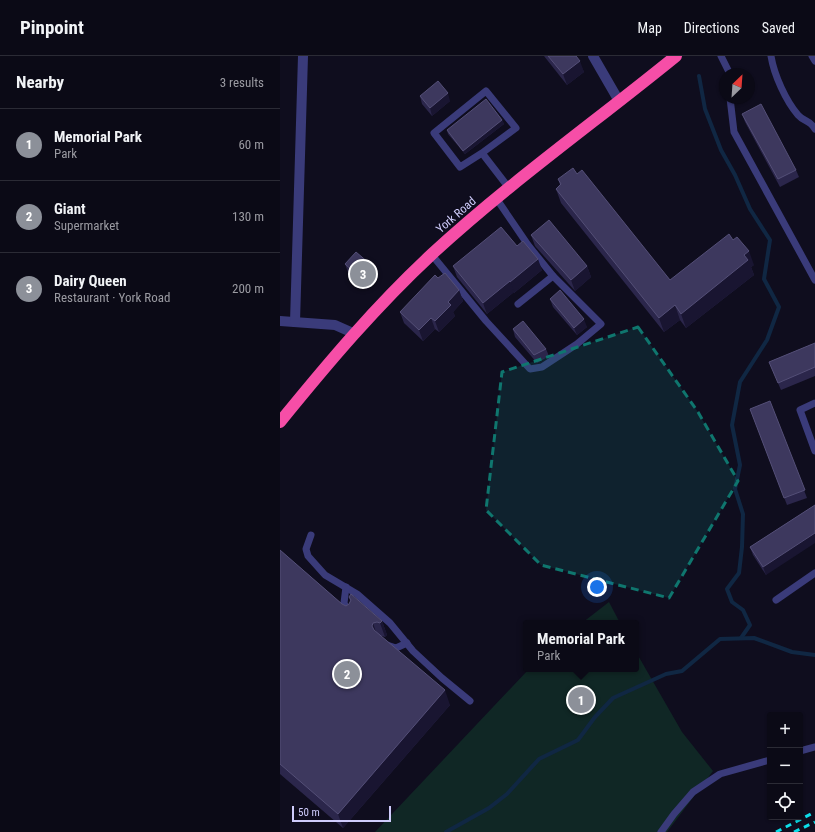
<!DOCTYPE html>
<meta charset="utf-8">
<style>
:root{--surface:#0b0a16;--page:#14131f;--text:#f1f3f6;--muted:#9a9aa1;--line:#2b2b35;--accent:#8c9099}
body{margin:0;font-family:"Roboto Condensed",sans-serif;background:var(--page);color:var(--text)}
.controls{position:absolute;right:12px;bottom:12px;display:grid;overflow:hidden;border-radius:4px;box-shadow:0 1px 3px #0004}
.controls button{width:36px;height:36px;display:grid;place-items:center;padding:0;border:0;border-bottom:1px solid var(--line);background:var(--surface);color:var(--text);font:20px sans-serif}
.compass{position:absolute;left:439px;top:12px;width:36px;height:36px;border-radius:50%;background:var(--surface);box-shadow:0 1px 3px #0004;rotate:25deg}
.scale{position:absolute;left:12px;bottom:10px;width:99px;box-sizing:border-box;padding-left:4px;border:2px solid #cfccfc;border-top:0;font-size:11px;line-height:14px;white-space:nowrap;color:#cfccfc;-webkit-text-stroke:3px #0f0d1e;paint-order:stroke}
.you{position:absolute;left:317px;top:531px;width:14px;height:14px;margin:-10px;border:3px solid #fff;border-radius:50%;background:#1a73e8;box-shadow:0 0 0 6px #1a73e833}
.badge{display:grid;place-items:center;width:26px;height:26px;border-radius:50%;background:var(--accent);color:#fff;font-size:13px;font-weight:700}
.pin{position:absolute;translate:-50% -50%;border:2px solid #fff;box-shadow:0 1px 4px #0006}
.popup{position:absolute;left:243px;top:564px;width:116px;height:52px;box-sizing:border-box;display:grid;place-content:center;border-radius:4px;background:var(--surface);filter:drop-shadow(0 1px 3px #0005);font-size:13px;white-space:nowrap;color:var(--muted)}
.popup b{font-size:15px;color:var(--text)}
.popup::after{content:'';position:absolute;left:50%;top:100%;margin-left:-8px;border:8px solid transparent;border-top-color:var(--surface)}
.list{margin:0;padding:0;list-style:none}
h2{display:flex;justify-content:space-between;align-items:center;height:52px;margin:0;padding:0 16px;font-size:17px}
h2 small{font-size:13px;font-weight:400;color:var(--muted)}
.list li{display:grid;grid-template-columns:26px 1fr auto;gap:12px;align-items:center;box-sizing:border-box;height:72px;padding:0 16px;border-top:1px solid var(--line)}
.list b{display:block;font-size:15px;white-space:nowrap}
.list p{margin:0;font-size:13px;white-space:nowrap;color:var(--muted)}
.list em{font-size:13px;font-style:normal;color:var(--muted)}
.icon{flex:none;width:22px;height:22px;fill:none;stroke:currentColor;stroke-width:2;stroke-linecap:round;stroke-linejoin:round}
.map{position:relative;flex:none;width:535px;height:776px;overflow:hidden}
header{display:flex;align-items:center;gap:24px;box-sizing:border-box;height:56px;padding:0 20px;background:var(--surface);border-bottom:1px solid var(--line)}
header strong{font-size:19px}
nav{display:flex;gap:22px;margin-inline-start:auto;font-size:14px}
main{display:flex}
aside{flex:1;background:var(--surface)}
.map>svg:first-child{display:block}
</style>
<header>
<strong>Pinpoint</strong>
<nav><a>Map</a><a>Directions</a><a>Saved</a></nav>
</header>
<main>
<aside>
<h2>Nearby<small>3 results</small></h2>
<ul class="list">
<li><span class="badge">1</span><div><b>Memorial Park</b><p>Park</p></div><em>60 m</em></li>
<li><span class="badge">2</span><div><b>Giant</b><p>Supermarket</p></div><em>130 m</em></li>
<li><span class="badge">3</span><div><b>Dairy Queen</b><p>Restaurant · York Road</p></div><em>200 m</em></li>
</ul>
</aside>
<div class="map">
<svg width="535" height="776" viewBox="0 0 535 776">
<rect width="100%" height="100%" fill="#0f0d1e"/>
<g fill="#102725">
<path d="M 329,546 L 340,567 L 302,567 Z"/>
<path d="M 356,596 L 402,676 L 433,715 L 387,776 L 95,776 L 249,613 L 356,613 Z"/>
</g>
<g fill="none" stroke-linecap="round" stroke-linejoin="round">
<g stroke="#102743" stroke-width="4">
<path d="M 419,20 L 425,53 L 441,94 L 455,119 L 470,153 L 490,184 L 484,223 L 499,251 L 487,284 L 460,326 L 452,369 L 460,409 L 455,433 L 463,458 L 462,491 L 459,517 L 447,533 L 452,546 L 463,554 L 470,569 L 461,582"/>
<path d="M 166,776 L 209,752 L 227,738 L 259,703 L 298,684 L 315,661 L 333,642 L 386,618 L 402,615 L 440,583 L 474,582 L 512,596 L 535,599"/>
</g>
<g stroke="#3a3b7a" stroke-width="7">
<path d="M 441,0 L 450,18"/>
<path d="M 491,0 C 494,19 506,45 518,59 C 524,66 530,64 535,73"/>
<path d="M 532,0 L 535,5"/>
<path d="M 450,42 L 454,76 L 535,224"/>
<path d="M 202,97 L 180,111 L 154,77 L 206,35 L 236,72 L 202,97 L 229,132"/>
<path d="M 216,142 L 248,189 L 273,220 L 238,248"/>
<path d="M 152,199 L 206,265 L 250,313 L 262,311 L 297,288 L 321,268 L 273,220"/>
<path d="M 535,347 L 520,354 L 535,395"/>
<path d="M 31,479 L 26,493 L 28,500 L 45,519 L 77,538 L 110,567 L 133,595 L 162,622 L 190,645"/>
<path d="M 66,531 L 64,547 L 69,558"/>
<path d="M 496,544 L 535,517"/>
<path d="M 107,589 L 116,592 L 127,587"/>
<path d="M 520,695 L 535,691"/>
<path d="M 381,776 L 394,758 L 413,736 L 440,718 L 490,704"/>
</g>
<g stroke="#3a3b7a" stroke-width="10">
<path d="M 313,0 L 339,45"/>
<path d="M 0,265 L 55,269 L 73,277"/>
<path d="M 15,266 L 23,0"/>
</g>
<path stroke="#f64ea7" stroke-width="12" d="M 0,366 C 48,307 96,250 152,198 C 229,127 315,66 396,0"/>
<g stroke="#0cdee9" stroke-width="3" stroke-dasharray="6 5" stroke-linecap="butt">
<path d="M 496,776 L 535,756"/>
<path d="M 514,776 L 535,766"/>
</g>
</g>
<g fill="#2b264b">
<path d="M 264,0 L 296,0 L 304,16 L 287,29 Z"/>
<path d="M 140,40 L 170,45 L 152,60 L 142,48 Z"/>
<path d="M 462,58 L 516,114 L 519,121 L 500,131 L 465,66 Z"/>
<path d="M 222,64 L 224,68 L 185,98 L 168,78 L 167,74 Z"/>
<path d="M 297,118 L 390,224 L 474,209 L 471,211 L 474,219 L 406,272 L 400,264 L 384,276 L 281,147 L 276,133 L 280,129 L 278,123 Z"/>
<path d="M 251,179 L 307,210 L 311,221 L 295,235 L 255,190 Z"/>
<path d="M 237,190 L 262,214 L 234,237 L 234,236 L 207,258 L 177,221 L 173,210 Z"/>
<path d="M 65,208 L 96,213 L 98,221 L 87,233 L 68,216 Z"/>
<path d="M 158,222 L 179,234 L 183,245 L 173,256 L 175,260 L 159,276 L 155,273 L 143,285 L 124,267 L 120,256 Z"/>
<path d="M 270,243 L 307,271 L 297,279 L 273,251 Z"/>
<path d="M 233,273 L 266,293 L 269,300 L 257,307 L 235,281 Z"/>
<path d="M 535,287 L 535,320 L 501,334 L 489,306 Z"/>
<path d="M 490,345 L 527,442 L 507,449 L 470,353 Z"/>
<path d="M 535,449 L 486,519 L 473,499 L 470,491 Z"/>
<path d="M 0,494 L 62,548 L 66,550 L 69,548 L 70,545 L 69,541 L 102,565 L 107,579 L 105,581 L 102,580 L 101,581 L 170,649 L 63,772 L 0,718 Z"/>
</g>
<g fill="#191531">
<path d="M 300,5 L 304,16 L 287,29 L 283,18 Z"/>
<path d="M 168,37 L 170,45 L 152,60 L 150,52 Z"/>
<path d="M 222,64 L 224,68 L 185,98 L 183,95 Z"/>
<path d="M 469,195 L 474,209 L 471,211 L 474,219 L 406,272 L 401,258 L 464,199 Z"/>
<path d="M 258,203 L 262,214 L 234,237 L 230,226 Z"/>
<path d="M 307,210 L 311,221 L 295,235 L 291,224 Z"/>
<path d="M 96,213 L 98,221 L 87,233 L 85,226 Z"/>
<path d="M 230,225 L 234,236 L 207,258 L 203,247 Z"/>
<path d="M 179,234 L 183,245 L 173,256 L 175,260 L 159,276 L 155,265 L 168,246 Z"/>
<path d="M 395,249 L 400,264 L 384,276 L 379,262 Z"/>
<path d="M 151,262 L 155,273 L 143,285 L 139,274 Z"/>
<path d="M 304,263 L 307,271 L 297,279 L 294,272 Z"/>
<path d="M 535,477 L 535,487 L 486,519 L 483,511 Z"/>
<path d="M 102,565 L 107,579 L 105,581 L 100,567 Z"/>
<path d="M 93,567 L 98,582 L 97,585 L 92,570 Z"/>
<path d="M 165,634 L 170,649 L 63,772 L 58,758 Z"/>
</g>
<g fill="#3d385e" stroke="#544f77">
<path d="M 268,0 L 296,0 L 300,5 L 283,18 Z"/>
<path d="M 158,25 L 168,37 L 150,52 L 140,40 Z"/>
<path d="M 206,43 L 222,64 L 183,95 L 167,74 Z"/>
<path d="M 481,48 L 516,114 L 498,123 L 462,58 Z"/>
<path d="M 293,112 L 297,118 L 302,114 L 390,224 L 449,178 L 453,184 L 457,181 L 469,195 L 464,199 L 468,204 L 401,258 L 395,249 L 379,262 L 276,133 L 281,128 L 278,123 Z"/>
<path d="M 269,164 L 307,210 L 291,224 L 251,179 Z"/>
<path d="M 221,171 L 237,190 L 243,185 L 258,203 L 230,226 L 230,225 L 203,247 L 173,210 Z"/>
<path d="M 76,196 L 96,213 L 85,226 L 65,208 Z"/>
<path d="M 165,217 L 179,234 L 168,246 L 171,249 L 155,265 L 151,262 L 139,274 L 120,256 L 155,219 L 158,222 Z"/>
<path d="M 280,234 L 304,263 L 294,272 L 270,243 Z"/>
<path d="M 243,265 L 266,293 L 254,299 L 233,273 Z"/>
<path d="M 535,287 L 535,311 L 498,327 L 489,306 Z"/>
<path d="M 490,345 L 525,434 L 504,442 L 470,353 Z"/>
<path d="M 535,449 L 535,477 L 483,511 L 470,491 Z"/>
<path d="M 0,494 L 62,548 L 66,550 L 69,548 L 71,544 L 69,541 L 71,538 L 102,565 L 100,567 L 97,566 L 93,567 L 92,570 L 94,574 L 165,634 L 58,758 L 0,708 Z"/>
</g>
<path fill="#0f766e" fill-opacity="0.2" stroke="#0f766e" stroke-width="3" stroke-dasharray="8 5" stroke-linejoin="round" d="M 358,271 L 418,356 L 458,425 L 389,542 L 261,509 L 206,454 L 222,316 Z"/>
<g text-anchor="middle" stroke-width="3.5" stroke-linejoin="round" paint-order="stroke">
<g font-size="12" fill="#cfccfc" stroke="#0f0d1e">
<text transform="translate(176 159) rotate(-41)" y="4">York Road</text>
</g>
</g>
</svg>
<div class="controls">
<button>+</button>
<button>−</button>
<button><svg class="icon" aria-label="locate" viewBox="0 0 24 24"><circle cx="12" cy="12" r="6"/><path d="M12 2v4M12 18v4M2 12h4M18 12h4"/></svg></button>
</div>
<svg class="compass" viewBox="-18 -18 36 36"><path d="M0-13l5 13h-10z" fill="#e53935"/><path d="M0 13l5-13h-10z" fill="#9a9aa1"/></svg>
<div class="scale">50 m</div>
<div class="you"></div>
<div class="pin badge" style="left:301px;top:644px">1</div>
<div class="popup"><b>Memorial Park</b>Park</div>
<div class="pin badge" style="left:67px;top:618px">2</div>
<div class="pin badge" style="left:83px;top:218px">3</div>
</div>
</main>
